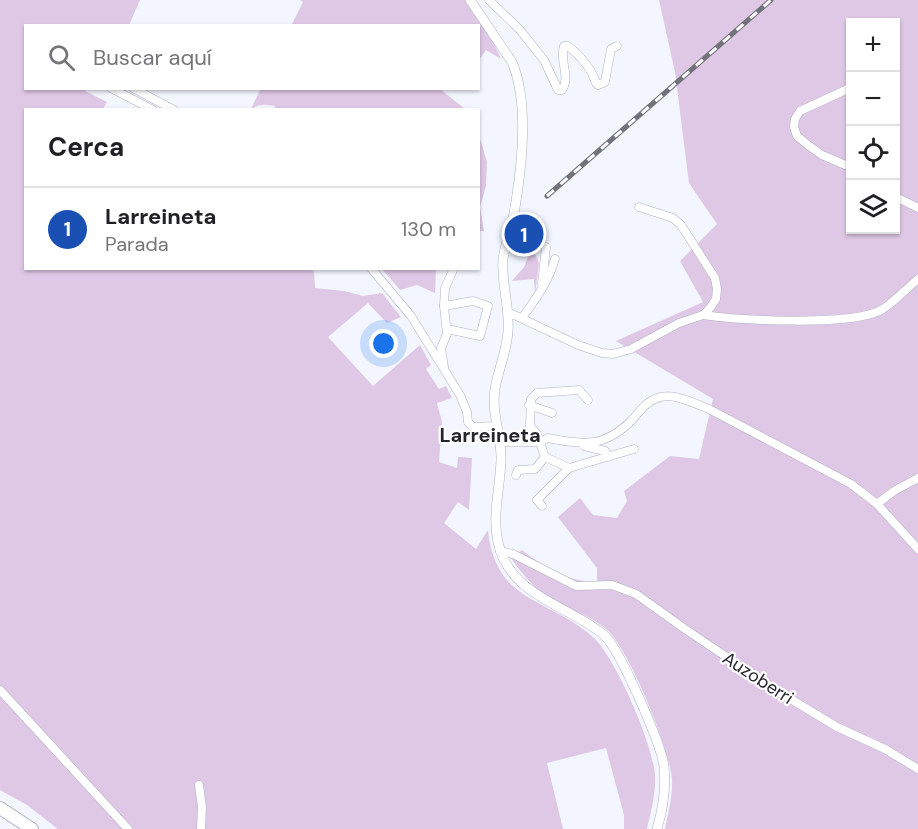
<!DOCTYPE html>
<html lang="es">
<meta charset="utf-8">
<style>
:root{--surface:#fff;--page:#f6f6f6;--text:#202124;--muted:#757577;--line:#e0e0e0;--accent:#ca3a4b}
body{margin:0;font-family:"DM Sans",sans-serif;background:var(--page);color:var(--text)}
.controls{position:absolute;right:18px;top:18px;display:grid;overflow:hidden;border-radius:0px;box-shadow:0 2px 4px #0004}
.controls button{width:54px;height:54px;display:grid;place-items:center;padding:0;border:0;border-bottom:2px solid var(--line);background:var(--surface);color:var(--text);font:30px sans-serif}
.you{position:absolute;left:384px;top:344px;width:21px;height:21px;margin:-15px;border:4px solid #fff;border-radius:50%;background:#1a73e8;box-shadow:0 0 0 9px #1a73e833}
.badge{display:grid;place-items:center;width:39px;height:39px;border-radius:50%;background:var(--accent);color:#fff;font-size:20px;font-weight:700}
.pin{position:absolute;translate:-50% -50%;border:3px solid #fff;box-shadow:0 2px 6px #0006}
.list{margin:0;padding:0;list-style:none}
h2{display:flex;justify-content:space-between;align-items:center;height:78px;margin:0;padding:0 24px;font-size:26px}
h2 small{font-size:20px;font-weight:400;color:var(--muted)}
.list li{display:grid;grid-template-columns:39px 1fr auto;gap:18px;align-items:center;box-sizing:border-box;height:84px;padding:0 24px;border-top:2px solid var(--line)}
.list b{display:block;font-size:22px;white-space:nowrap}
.list p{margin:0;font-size:20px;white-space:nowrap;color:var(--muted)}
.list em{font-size:20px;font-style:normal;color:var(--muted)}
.icon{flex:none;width:33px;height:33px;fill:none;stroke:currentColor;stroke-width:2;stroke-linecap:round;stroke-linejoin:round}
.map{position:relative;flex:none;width:918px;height:829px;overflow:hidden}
.search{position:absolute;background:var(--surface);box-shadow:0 2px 4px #0004;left:24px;top:24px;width:456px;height:66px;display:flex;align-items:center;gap:15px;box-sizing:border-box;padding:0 21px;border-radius:0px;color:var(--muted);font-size:22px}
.panel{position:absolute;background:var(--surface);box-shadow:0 2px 4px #0004;left:24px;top:108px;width:456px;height:162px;border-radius:0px}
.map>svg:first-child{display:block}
</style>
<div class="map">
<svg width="918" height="829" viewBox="0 0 918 829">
<rect width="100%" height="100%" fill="#f3f5ff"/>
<g fill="#dfc8e6" fill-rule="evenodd">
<path d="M 0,0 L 140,0 L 129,25 L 26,26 L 26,88 L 86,89 L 85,91 L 107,102 L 103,109 L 26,110 L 26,268 L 306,269 L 314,271 L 315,288 L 344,291 L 363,296 L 382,293 L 401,317 L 387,323 L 368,303 L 328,337 L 373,386 L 420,345 L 431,365 L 426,369 L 439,389 L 446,386 L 452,398 L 437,403 L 442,422 L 439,462 L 457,468 L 458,457 L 472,458 L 469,510 L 458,502 L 444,523 L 476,549 L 488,530 C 495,604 550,598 594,638 C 616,659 653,744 655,775 C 656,793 651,811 647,829 L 624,829 L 624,815 L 606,748 L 547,763 L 563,829 L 58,829 L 27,805 L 0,790 Z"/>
<path d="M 300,0 L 465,0 L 487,29 L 501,59 L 486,50 L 479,60 L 478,26 L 291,26 L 303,2 Z"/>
<path d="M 659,0 L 918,0 L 918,829 L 665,829 C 668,813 673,796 672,779 C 670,750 628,646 606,629 C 592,617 573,611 557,603 C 538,592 523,576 511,558 L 522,550 C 544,567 568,582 597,582 L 597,568 L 558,517 L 580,498 L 593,515 L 617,518 L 627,501 L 624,491 L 670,456 L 699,459 L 713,399 L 616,341 L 703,302 L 680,261 L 717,224 L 689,183 L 675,72 ZM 850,22 L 896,22 L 896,230 L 850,230 Z"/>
<path d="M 261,88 L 440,89 L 465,109 L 276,110 L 275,106 C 263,104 260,104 251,109 Z"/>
<path d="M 479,135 L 487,162 L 486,186 L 480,207 L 484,231 L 479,231 Z"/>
<path d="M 532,247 L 539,263 L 535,294 L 534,279 L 512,281 L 524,267 Z"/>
<path d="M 382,269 L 436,269 L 435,293 L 417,285 L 400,290 Z"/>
</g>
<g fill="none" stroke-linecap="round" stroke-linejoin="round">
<defs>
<g id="minor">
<path d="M 489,0 L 520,30 L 544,60 L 558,90 L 562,90 C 571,77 559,60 564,46 L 568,46 C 581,56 591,68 596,83 L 598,85 L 605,82 L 611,49 L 617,46"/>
<path d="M 111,88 L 153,110"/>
<path d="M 133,88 L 174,110"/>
<path d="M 850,88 L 800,111 L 795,119 L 794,127 L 797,136 L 808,145 L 822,155 L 850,167"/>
<path d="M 896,197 L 918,208"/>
<path d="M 371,268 L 411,316 L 460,395 L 467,412 L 468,422 L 473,427 L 496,426"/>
<path d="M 542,284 L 546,247"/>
<path d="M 444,306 L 473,301 L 488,306 L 480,336 L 447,329"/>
<path d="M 508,312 L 578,345 L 602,353 L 613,354 L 631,349 L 679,323 L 703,315 L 710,308 L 716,299 L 717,289 L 715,278 L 681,225 L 673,218 L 639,207"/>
<path d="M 703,315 C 738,320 854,327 883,309 C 895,301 907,288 918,279"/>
<path d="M 522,318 C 535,300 549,281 555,259"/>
<path d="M 444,367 L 441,348 L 447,334 L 444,306 L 445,288 L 454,268"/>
<path d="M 588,400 L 579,390 L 537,393 L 531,399 L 530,426 L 537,434 L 545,457 L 569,468 L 634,449"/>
<path d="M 529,405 L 552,413"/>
<path d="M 500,442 L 540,442 L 548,438 C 582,445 604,448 631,421 C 638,414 644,403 655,399 C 672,391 693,403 709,409 L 851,484 L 877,504 L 918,549"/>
<path d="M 584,446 L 605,451 L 608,457"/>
<path d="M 516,475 L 518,470 L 535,469 L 545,457"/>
<path d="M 877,504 L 894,491 L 918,478"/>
<path d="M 542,506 L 537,500 L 569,468"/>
<path d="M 500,551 L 513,554 L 576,586 L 612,585 L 636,594 L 685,629 L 774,689 L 837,727 L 885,749 L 918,769"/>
<path d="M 0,690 L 128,829"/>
<path d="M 199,785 L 202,807 L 201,829"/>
</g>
<path id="tertiary" d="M 470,0 L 512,62 C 530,104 521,175 513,219 C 510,233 505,245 503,259 C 501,283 510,307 508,331 C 507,351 498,370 495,389 C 491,414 502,436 501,461 C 500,488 492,516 498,542 C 509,596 568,605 604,635 C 620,649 661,744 664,766 C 666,787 663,809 657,829"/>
<path id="primary" d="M 0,808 L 32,829"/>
</defs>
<use href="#minor" stroke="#aeb1c1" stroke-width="9"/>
<use href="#tertiary" stroke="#aeb1c1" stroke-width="10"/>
<use href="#primary" stroke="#aeb1c1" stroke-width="14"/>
<use href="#minor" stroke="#fff" stroke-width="8"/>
<use href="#tertiary" stroke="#fff" stroke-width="9"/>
<use href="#primary" stroke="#fff" stroke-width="12"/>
<defs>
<path id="rail" d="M 547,196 L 771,0"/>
</defs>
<use href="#rail" stroke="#71727a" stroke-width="5"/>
<use href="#rail" stroke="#fff" stroke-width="3" stroke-dasharray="9" stroke-linecap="butt"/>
</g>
<g text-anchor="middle" stroke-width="4.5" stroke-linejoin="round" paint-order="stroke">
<g font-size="18" fill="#26272d" stroke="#fff">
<text transform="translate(758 678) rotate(33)" y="6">Auzoberri</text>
</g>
<g font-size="20" font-weight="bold" fill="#26272d" stroke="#fff">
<text x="490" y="442">Larreineta</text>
</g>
</g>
</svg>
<div class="controls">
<button>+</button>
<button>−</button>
<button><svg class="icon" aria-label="locate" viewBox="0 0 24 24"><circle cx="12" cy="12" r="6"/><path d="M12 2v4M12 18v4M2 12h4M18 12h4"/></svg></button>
<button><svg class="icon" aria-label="layers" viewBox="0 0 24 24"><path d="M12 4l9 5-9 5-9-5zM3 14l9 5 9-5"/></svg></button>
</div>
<div class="you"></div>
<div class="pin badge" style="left:524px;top:234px;background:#1a4fb4">1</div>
<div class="search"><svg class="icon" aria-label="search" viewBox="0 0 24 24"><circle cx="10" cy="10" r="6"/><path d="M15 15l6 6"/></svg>Buscar aquí</div>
<section class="panel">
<h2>Cerca<small></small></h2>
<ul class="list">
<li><span class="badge" style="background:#1a4fb4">1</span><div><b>Larreineta</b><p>Parada</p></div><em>130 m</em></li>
</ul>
</section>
</div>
